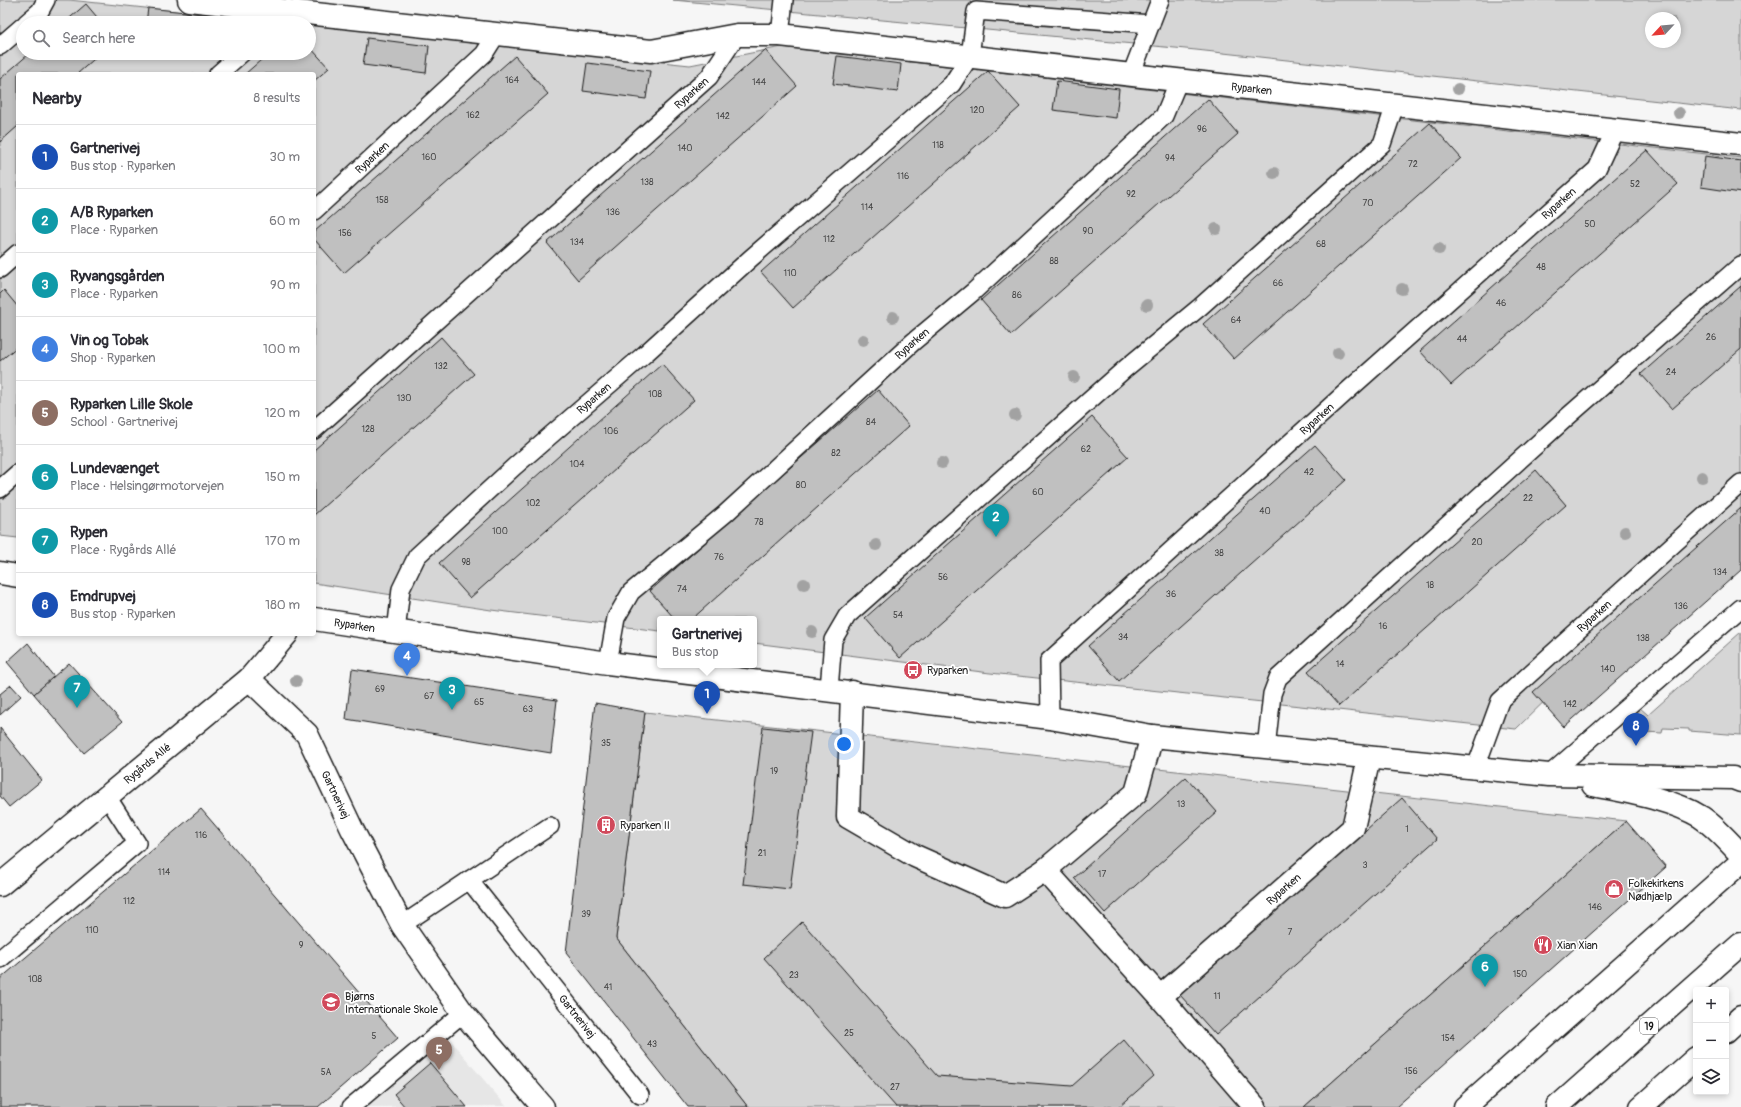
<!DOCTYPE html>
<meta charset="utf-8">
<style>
:root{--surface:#fff;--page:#f2f2f3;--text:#2b2b33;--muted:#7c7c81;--line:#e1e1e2;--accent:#2563eb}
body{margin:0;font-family:Pangolin,sans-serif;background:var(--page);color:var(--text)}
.controls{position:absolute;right:12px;bottom:12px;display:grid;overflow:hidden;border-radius:4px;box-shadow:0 2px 6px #0003}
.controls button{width:36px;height:36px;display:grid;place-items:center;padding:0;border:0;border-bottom:1px solid var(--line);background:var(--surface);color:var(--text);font:20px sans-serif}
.compass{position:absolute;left:1645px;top:12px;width:36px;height:36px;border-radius:50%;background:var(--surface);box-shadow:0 2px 6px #0003;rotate:244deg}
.you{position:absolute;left:844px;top:744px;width:14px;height:14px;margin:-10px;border:3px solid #fff;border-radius:50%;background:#1a73e8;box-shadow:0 0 0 6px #1a73e833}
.badge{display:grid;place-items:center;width:26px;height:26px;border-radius:50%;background:var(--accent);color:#fff;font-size:13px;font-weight:700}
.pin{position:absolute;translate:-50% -33px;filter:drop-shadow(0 1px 2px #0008)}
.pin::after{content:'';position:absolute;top:21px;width:14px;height:12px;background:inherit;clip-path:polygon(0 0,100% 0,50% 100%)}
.popup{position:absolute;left:657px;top:616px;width:100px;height:52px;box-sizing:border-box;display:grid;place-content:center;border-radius:4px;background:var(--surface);filter:drop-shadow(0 1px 3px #0005);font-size:13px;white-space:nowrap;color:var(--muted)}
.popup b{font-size:15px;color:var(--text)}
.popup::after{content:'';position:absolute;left:50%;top:100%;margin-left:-8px;border:8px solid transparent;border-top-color:var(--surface)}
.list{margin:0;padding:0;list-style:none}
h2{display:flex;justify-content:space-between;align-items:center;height:52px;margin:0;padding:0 16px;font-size:17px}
h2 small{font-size:13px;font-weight:400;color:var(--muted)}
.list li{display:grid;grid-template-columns:26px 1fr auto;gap:12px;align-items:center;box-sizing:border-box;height:64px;padding:0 16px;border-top:1px solid var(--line)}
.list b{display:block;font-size:15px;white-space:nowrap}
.list p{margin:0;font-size:13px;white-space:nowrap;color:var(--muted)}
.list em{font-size:13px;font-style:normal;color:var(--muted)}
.icon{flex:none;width:22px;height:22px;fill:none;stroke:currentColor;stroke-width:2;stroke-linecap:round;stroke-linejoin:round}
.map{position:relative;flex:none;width:1741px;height:1107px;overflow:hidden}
.search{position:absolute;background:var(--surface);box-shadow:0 2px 6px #0003;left:16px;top:16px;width:300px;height:44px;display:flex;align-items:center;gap:10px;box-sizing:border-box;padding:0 14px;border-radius:22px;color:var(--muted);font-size:15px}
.panel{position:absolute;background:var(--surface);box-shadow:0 2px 6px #0003;left:16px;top:72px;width:300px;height:564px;border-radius:4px}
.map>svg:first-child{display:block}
</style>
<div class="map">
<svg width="1741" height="1107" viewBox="0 0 1741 1107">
<rect width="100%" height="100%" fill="#f6f6f6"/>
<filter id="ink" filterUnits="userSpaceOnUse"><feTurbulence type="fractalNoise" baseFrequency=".025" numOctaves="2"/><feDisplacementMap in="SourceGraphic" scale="8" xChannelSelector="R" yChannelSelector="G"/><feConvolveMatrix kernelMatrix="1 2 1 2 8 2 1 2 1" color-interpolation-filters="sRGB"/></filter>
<g filter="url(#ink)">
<path fill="#e6e6e6" d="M 445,1034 L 506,1106 L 359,1107 Z"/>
<g fill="#d6d6d6" stroke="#797979" fill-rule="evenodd">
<path d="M 0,0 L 69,0 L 288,23 L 23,23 L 23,53 L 309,53 L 309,25 L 690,65 L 782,47 L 1741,158 L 1741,509 L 1516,729 L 990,673 L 754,643 L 754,619 L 660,619 L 660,631 L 491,610 L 314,583 L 314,74 L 18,74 L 18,538 L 0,536 Z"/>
<path d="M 673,0 L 1741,0 L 1741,110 L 1196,50 ZM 1651,18 L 1675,18 L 1675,42 L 1651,42 Z"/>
<path d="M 1741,632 L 1741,735 L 1689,731 L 1689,729 L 1663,728 L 1662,733 L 1628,731 L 1629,717 L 1639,707 L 1648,715 Z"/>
<path d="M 645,712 L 1626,821 L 1304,1107 L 748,1107 L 616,938 Z"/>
</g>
<g fill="#c0c0c0" stroke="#1c1c1c">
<path d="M 86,4 L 102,23 L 64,23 Z"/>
<path d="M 148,8 L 213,15 L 212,23 L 146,23 Z"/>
<path d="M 367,38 L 429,46 L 426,73 L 363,65 Z"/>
<path d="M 309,46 L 329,68 L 314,81 L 314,74 L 245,74 L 269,53 L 309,53 Z"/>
<path d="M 765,50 L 797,86 L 578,280 L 547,243 Z"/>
<path d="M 30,53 L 101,53 L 77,74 L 18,74 L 18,126 L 0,142 L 0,79 Z"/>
<path d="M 515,56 L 548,94 L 344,273 L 314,239 L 314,232 Z"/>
<path d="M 837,56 L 901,64 L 898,92 L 833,84 Z"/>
<path d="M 587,63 L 650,71 L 646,99 L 583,91 Z"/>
<path d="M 988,71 L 1020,107 L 793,308 L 761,272 Z"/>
<path d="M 1057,81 L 1119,89 L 1116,118 L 1053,110 Z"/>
<path d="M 1208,99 L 1238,134 L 1011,335 L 981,300 Z"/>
<path d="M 1430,123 L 1461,158 L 1234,359 L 1203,324 Z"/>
<path d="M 1647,150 L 1678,184 L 1451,385 L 1420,351 Z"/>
<path d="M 1705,156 L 1741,161 L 1741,193 L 1701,187 Z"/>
<path d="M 1741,286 L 1741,349 L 1672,409 L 1641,374 Z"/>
<path d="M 4,290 L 18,307 L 18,346 L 0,361 L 0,294 Z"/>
<path d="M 441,337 L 474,374 L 314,515 L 314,450 Z"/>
<path d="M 662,364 L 694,400 L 470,598 L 439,563 Z"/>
<path d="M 878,390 L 909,426 L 692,619 L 675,619 L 650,591 Z"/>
<path d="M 1092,417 L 1128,457 L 900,658 L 865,618 Z"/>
<path d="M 1315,445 L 1346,480 L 1119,681 L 1088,646 Z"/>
<path d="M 1536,470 L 1566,505 L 1339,706 L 1308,671 Z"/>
<path d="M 1741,508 L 1741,570 L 1564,727 L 1533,692 Z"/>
<path d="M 28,643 L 54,677 L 34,694 L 7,662 Z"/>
<path d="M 69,663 L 122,722 L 84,753 L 34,694 Z"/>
<path d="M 352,669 L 557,700 L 551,753 L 346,719 Z"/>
<path d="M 11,685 L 21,696 L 0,715 L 0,694 Z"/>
<path d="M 595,703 L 645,712 L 616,938 L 748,1107 L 688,1107 L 566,953 Z"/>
<path d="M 763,727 L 811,732 L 790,889 L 743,884 Z"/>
<path d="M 0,728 L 42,780 L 9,807 L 0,796 Z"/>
<path d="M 1186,777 L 1217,812 L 1105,913 L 1074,878 Z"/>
<path d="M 1402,798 L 1437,839 L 1216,1035 L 1180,995 Z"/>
<path d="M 201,809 L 398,1038 L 318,1107 L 0,1107 L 0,979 Z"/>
<path d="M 1626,821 L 1666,867 L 1396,1107 L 1304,1107 Z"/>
<path d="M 802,922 L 937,1076 L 1072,1086 L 1124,1040 L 1154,1076 L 1119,1107 L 896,1107 L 764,958 Z"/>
<path d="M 430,1063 L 467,1107 L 405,1107 L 394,1094 Z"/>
</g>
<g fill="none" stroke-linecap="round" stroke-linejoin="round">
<defs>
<g id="service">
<path d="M 26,23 L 40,11 L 46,0"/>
<path d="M 780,35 L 784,0"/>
<path d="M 0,46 L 23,26"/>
<path d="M 218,74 L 242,53"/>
<path d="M 1131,75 L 1160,0"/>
<path id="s1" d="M 314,211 L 484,54 L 496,35"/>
<path d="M 0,269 L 18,253"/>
<path id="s2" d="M 314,430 L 709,77 L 737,35"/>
<path d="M 0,489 L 18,473"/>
<path id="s3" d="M 396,632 L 401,589 L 417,556 L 515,466 L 646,353 L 751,258 L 952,84 L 970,56 L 976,11 L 1151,24"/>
<path id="s4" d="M 608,663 L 616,618 L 631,592 L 725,514 L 913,342 L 973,292 L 1164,116 L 1179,80"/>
<path d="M 829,689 L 833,640 L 847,616 L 1126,368 L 1200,307 L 1382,144 L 1395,105"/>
<path id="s5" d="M 1050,718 L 1049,661 L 1344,394 L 1597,169 L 1615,130"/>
<path d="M 1266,748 L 1272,694 L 1278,678 L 1565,419 L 1741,265"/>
<path id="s6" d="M 1476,767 L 1500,701 L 1741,483"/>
<path d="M 1549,775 L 1741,608"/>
<path id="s7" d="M 469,880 L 640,1095"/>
<path d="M 402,925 L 550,826"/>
<path d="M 0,959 L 137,843 L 106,795"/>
<path d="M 351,1107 L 463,1013"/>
</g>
<g id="minor">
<path id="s8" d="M 189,0 L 651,51 L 737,35 L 780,35 L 1741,144"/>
<path d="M 0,573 L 18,576"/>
<path id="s9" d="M 314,619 L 608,663 L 1050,718 L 1152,736 L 1549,775 L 1733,778 L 1741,781"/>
<path id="s10" d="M 249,679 L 307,734 L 352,829 L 402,925 L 463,1013 L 543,1107"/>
<path d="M 852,692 L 848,817 L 915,856 L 1005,896 L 1045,870 L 1136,793 L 1152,736"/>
<path d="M 1593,785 C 1627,792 1672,799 1701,817 C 1716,827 1729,842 1741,855"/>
<path d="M 1045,870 L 1160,997 L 1255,1107"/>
<path id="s11" d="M 0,885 L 249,679 L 287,634"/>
<path id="s12" d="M 1160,997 L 1353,828 L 1369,758"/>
</g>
<path id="tertiary" d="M 1465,1107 L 1741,862"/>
<g id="motorway">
<path d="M 1726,1031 L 1741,1017"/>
<path d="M 1557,1107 L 1741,944"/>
<path d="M 1641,1107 L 1696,1058"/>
</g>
</defs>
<use href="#service" stroke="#1c1c1c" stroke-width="20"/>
<use href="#minor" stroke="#1c1c1c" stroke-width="25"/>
<use href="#tertiary" stroke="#1c1c1c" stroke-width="25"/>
<use href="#motorway" stroke="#1c1c1c" stroke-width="25"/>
<use href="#service" stroke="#fff" stroke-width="17"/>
<use href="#minor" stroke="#fff" stroke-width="22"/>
<use href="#tertiary" stroke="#fff" stroke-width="22"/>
<use href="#motorway" stroke="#fff" stroke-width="22"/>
</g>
<g fill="#a2a2a2">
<circle cx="1458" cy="89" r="6"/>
<circle cx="1679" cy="113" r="6"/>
<circle cx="1274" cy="173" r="6"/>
<circle cx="1216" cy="229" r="6"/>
<circle cx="1439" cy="249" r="6"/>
<circle cx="1402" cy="289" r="6"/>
<circle cx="1147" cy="305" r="6"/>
<circle cx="893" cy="317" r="6"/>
<circle cx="863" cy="340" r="6"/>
<circle cx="1338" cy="353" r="6"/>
<circle cx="1074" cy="377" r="6"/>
<circle cx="1015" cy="415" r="6"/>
<circle cx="942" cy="463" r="6"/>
<circle cx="1702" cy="477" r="6"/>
<circle cx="1625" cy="532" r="6"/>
<circle cx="876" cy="545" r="6"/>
<circle cx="804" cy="584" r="6"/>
<circle cx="812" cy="632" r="6"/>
<circle cx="296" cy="681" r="6"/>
</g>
</g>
<defs>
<symbol id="bus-disc" viewBox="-11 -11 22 22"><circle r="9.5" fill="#d1495b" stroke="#fff"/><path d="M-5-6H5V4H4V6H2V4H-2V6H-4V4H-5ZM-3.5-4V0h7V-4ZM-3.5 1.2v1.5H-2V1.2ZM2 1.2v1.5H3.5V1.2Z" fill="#fff"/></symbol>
<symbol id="building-disc" viewBox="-11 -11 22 22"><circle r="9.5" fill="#d1495b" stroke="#fff"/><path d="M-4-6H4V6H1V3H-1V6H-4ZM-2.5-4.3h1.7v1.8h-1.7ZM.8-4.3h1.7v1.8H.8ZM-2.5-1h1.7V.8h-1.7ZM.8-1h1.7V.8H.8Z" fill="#fff"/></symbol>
<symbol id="shop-disc" viewBox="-11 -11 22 22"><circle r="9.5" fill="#d1495b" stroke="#fff"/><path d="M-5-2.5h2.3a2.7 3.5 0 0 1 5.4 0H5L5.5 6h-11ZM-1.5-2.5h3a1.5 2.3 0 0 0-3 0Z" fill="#fff"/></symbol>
<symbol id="restaurant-disc" viewBox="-11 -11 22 22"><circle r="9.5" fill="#d1495b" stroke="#fff"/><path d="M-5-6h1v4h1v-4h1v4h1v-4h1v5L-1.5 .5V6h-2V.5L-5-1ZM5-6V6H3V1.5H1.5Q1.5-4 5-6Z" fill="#fff"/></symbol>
<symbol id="school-disc" viewBox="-11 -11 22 22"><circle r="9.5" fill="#d1495b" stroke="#fff"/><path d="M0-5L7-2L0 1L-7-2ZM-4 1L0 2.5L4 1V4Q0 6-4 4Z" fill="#fff"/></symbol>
</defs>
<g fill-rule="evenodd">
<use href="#bus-disc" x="902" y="659" width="22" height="22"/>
<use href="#building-disc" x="595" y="814" width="22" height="22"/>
<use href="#shop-disc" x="1603" y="878" width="22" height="22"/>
<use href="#restaurant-disc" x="1532" y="934" width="22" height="22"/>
<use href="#school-disc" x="320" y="991" width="22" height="22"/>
</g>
<g text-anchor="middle" stroke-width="3.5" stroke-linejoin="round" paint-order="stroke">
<g font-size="9" fill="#454545">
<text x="512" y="83">164</text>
<text x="759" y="85">144</text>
<text x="977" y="113">120</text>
<text x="473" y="118">162</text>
<text x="723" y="119">142</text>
<text x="1202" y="132">96</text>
<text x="938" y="148">118</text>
<text x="685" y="151">140</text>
<text x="429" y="160">160</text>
<text x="1170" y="161">94</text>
<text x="1413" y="167">72</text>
<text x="903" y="179">116</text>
<text x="647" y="185">138</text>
<text x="1635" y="187">52</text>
<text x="1131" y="197">92</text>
<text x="382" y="203">158</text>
<text x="1368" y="206">70</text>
<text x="867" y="210">114</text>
<text x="613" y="215">136</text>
<text x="1590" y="227">50</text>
<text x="1088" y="234">90</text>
<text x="345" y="236">156</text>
<text x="829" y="242">112</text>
<text x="577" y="245">134</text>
<text x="1321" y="247">68</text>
<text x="1054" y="264">88</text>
<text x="1541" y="270">48</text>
<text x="790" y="276">110</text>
<text x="1278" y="286">66</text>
<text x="1017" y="298">86</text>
<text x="1501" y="306">46</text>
<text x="1236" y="323">64</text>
<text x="1711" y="340">26</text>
<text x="1462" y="342">44</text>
<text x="441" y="369">132</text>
<text x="1671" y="375">24</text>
<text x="655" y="397">108</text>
<text x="404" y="401">130</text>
<text x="871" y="425">84</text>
<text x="368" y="432">128</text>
<text x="611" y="434">106</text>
<text x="1086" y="452">62</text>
<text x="836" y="456">82</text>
<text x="577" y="467">104</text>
<text x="1309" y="475">42</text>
<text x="801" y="488">80</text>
<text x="1038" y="495">60</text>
<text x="1528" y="501">22</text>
<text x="533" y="506">102</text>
<text x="1265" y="514">40</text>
<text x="759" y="525">78</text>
<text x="500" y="534">100</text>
<text x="1477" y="545">20</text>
<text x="1219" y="556">38</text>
<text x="719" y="560">76</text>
<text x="466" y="565">98</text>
<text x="1720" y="575">134</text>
<text x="943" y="580">56</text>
<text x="1430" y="588">18</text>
<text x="682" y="592">74</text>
<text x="1171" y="597">36</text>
<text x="1681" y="609">136</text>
<text x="898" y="618">54</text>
<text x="1383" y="629">16</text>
<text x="1123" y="640">34</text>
<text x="1643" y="641">138</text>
<text x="1340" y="667">14</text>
<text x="1608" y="672">140</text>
<text x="380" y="692">69</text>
<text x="429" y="699">67</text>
<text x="479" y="705">65</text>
<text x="1570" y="707">142</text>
<text x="528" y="712">63</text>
<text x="606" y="746">35</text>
<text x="774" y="774">19</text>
<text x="1181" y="807">13</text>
<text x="1407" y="832">1</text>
<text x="201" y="838">116</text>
<text x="762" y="856">21</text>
<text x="1365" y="868">3</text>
<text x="164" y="875">114</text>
<text x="1102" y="877">17</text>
<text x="129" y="904">112</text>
<text x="1595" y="910">146</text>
<text x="586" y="917">39</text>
<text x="92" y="933">110</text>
<text x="1290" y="935">7</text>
<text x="301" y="948">9</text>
<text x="1520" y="977">150</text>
<text x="794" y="978">23</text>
<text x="35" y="982">108</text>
<text x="608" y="990">41</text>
<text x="1217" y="999">11</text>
<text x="849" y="1036">25</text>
<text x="374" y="1039">5</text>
<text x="1448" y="1041">154</text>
<text x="652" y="1047">43</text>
<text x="1411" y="1074">156</text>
<text x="326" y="1075">5A</text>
<text x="895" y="1090">27</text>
</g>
<rect fill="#fff" stroke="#606060" stroke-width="1" x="1640" y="1018" width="18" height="16" rx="3"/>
<g font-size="10" font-weight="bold" fill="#1c1c1c">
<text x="1649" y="1030">19</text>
</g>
<g font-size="11" fill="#1c1c1c" stroke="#fff">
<text dy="4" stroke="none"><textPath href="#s8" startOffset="1070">Ryparken</textPath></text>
<text dy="4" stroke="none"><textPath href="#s2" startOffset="506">Ryparken</textPath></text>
<text dy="4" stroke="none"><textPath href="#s1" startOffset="79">Ryparken</textPath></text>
<text dy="4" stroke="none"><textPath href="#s5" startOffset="742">Ryparken</textPath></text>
<text dy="4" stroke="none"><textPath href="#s4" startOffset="451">Ryparken</textPath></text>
<text dy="4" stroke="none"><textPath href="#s3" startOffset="317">Ryparken</textPath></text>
<text dy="4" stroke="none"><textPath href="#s5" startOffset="418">Ryparken</textPath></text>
<text dy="4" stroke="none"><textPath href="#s6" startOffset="197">Ryparken</textPath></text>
<text dy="4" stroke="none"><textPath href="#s9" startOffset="41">Ryparken</textPath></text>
<text dy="4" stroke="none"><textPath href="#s11" startOffset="191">Rygårds Allé</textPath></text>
<text dy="4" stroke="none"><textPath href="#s10" startOffset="147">Gartnerivej</textPath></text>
<text dy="4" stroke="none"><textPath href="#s12" startOffset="164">Ryparken</textPath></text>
<text dy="4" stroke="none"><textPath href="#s7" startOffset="174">Gartnerivej</textPath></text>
</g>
<g font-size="11" fill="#1c1c1c" stroke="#fff" text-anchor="start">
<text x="927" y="674">Ryparken</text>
<text x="620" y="829">Ryparken II</text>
<text x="1628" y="887">Folkekirkens<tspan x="1628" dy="13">Nødhjælp</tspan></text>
<text x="1557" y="949">Xian Xian</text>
<text x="345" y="1000">Bjørns<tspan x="345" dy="13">Internationale Skole</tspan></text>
</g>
</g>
</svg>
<div class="controls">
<button>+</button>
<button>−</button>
<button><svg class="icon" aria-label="layers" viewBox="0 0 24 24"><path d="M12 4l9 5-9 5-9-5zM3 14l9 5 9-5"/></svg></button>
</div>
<svg class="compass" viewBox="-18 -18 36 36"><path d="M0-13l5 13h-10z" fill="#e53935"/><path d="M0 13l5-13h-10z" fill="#7c7c81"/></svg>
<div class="you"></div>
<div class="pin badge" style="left:707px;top:714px;background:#1a4fb4">1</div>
<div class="popup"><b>Gartnerivej</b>Bus stop</div>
<div class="pin badge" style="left:996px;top:537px;background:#0f9aa8">2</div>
<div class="pin badge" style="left:452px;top:710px;background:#0f9aa8">3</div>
<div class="pin badge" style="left:407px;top:676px;background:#3f7fe0">4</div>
<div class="pin badge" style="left:439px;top:1070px;background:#8d6e63">5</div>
<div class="pin badge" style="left:1485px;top:987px;background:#0f9aa8">6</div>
<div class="pin badge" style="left:77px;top:708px;background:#0f9aa8">7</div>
<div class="pin badge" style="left:1636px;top:746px;background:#1a4fb4">8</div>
<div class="search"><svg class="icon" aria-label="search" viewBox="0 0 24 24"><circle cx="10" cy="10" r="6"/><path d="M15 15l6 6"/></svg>Search here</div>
<section class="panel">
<h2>Nearby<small>8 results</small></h2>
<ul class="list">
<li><span class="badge" style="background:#1a4fb4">1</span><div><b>Gartnerivej</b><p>Bus stop · Ryparken</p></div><em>30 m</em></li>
<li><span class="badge" style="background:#0f9aa8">2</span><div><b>A/B Ryparken</b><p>Place · Ryparken</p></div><em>60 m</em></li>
<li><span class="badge" style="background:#0f9aa8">3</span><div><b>Ryvangsgården</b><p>Place · Ryparken</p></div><em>90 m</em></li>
<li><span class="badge" style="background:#3f7fe0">4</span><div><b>Vin og Tobak</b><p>Shop · Ryparken</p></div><em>100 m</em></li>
<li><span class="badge" style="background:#8d6e63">5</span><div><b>Ryparken Lille Skole</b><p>School · Gartnerivej</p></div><em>120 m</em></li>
<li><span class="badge" style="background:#0f9aa8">6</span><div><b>Lundevænget</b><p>Place · Helsingørmotorvejen</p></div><em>150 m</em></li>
<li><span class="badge" style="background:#0f9aa8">7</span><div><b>Rypen</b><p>Place · Rygårds Allé</p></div><em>170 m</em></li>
<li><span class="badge" style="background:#1a4fb4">8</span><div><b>Emdrupvej</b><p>Bus stop · Ryparken</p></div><em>180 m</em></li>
</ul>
</section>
</div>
